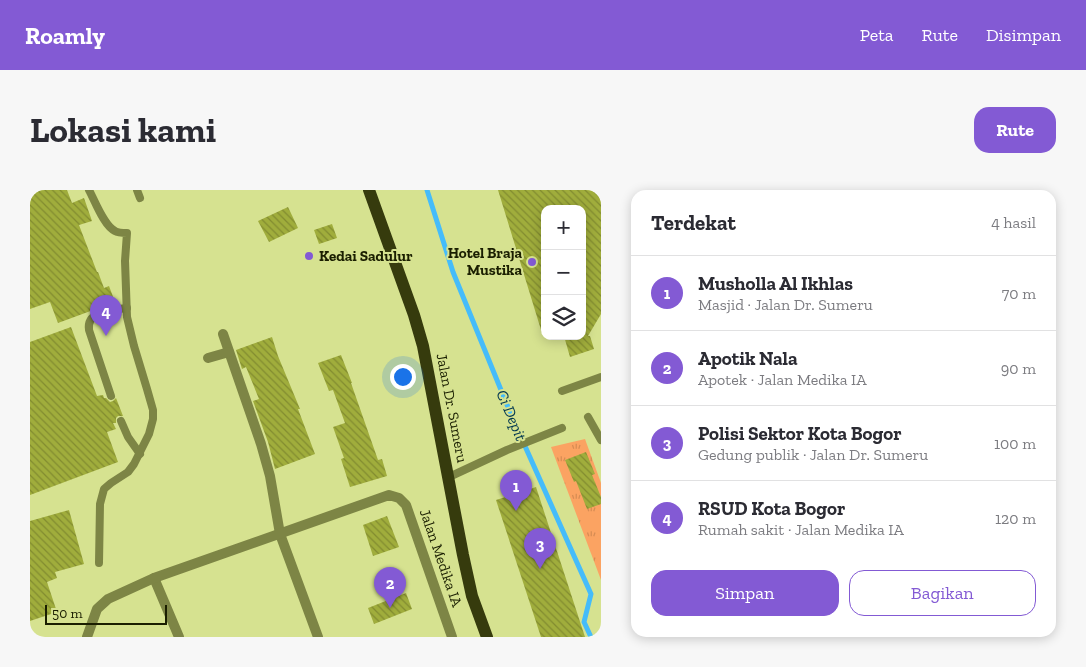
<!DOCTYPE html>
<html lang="id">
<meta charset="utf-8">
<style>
:root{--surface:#fff;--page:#f7f7f7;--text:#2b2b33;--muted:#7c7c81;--line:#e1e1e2;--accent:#835ad4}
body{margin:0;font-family:"Zilla Slab",serif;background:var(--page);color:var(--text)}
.controls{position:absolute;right:15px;top:15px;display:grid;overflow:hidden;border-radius:10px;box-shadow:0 2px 12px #0003}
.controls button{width:45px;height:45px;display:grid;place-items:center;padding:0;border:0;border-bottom:1px solid var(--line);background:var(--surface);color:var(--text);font:25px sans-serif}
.scale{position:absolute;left:15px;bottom:12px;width:122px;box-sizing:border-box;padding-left:5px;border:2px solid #1a1e00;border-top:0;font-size:14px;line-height:18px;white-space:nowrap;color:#1a1e00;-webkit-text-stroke:4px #d6e290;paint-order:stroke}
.you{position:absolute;left:372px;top:186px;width:18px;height:18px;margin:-12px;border:4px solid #fff;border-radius:50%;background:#1a73e8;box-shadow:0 0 0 8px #1a73e833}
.badge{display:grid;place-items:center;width:32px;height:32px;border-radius:50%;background:var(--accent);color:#fff;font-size:16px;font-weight:700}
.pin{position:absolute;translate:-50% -41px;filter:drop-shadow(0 1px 2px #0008)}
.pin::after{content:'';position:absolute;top:26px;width:18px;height:15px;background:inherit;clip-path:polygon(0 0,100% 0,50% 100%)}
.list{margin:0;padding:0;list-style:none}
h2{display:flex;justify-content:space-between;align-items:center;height:65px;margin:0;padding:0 20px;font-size:21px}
h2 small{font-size:16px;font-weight:400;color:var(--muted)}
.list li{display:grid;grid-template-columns:32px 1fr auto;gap:15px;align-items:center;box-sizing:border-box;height:75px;padding:0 20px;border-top:1px solid var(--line)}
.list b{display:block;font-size:19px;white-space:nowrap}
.list p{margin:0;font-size:16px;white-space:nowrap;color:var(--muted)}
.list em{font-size:16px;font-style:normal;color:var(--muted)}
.actions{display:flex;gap:10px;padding:15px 20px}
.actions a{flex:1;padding:11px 0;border:1px solid var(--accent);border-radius:15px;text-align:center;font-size:18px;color:var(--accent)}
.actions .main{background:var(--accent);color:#fff}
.icon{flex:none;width:28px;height:28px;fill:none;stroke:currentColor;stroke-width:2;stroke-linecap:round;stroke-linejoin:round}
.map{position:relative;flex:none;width:571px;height:447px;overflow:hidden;border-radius:15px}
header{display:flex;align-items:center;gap:30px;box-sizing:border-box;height:70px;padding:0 25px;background:var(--accent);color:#fff}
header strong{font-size:24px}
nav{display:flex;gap:28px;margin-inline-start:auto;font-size:18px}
.intro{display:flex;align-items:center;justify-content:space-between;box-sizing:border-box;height:120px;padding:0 30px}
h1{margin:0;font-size:35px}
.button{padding:12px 22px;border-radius:15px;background:var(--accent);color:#fff;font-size:18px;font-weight:700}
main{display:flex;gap:30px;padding:0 30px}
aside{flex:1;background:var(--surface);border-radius:15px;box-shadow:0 2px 12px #0003}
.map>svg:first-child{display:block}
</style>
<header>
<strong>Roamly</strong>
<nav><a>Peta</a><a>Rute</a><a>Disimpan</a></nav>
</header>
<div class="intro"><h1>Lokasi kami</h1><a class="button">Rute</a></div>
<main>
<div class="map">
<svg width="571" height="447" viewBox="0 0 571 447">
<defs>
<pattern id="grass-tufts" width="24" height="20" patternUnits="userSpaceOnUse" patternTransform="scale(1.25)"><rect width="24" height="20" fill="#fba362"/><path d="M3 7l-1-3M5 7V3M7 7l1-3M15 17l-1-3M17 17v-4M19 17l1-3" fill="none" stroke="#d78c53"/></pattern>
<pattern id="building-back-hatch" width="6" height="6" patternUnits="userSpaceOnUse" patternTransform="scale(1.25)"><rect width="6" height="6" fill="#a0ad3c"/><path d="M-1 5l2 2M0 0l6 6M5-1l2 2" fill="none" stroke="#828c30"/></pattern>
</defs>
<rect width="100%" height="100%" fill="#d6e290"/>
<path fill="url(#grass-tufts)" d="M 555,249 L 571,293 L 571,390 L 521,257 Z"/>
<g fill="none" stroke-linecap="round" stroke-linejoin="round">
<path stroke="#45bcfa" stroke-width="5" d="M 397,0 L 423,82 L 482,227 L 561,404 L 554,432 L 561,447"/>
</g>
<g fill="url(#building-back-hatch)">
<path d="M 0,0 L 37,0 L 42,13 L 54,8 L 62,31 L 49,35 L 67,82 L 68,82 L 74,98 L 79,96 L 85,112 L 28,133 L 20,112 L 0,119 Z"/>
<path d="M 468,0 L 571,0 L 571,124 L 558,146 L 560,146 L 564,159 L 540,167 L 534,146 L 552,146 L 552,19 L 515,19 L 515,142 L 512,143 Z"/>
<path d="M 258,17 L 268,38 L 239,52 L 228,31 Z"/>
<path d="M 302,34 L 307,48 L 289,54 L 284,40 Z"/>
<path d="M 41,137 L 67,206 L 73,205 L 74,208 L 76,208 L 80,212 L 83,211 L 86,208 L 93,226 L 88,226 L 86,228 L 86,233 L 83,233 L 86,239 L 77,242 L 88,272 L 0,305 L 0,152 Z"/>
<path d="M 242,147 L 248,166 L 270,219 L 268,219 L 285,264 L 245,279 L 238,252 L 223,211 L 229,209 L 216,177 L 212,179 L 206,160 Z"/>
<path d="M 311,165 L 322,193 L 321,193 L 348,270 L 352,269 L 357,286 L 320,297 L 311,269 L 314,268 L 303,237 L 315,233 L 303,200 L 299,201 L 288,173 Z"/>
<path d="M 556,262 L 565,284 L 562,285 L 571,307 L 571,314 L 557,319 L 546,291 L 544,292 L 535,270 Z"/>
<path d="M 506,297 L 555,447 L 511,447 L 466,310 Z"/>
<path d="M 39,320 L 54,374 L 25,382 L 27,388 L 17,392 L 27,422 L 0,431 L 0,331 Z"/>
<path d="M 357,326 L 369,357 L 343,366 L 333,335 Z"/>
<path d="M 376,403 L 382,419 L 344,434 L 338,418 Z"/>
</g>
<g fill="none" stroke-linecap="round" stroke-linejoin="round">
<g stroke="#7d8545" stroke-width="8">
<path d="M 59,0 C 65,11 74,36 85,41 C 88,43 93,43 97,43 L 95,71 L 97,127 L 104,156 L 117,199 L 123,220 L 123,229 L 119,244 L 104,274 L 98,282 L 81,293 L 74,299 L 70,314 L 69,373"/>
<path d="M 107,0 L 110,8"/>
<path d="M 532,201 L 571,187"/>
<path d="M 81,206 L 59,140 C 56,120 83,120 97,118"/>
<path d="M 558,227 L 571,250"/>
<path d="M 91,231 L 98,247 L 110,264"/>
<path d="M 419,287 L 477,260 L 532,238"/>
</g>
<g stroke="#7d8545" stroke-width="10">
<path d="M 193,144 L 231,254 L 240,286 L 250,344 L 288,447"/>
<path d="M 178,168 L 199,162"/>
<path d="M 124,388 L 149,447"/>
<path d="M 57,447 L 67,419 L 78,409 L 124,388 L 359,305 L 369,308 L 376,315 L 422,447"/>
</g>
<path stroke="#363b0d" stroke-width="12" d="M 339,0 L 384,125 L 393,156 L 433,365 L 442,406 L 457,447"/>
</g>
<g fill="#835ad4" stroke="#d6e290" stroke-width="2">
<circle cx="279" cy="66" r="5"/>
<circle cx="502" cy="72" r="5"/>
</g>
<g text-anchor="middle" stroke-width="4" stroke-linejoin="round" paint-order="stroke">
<g font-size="15" font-weight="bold" fill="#1a1e00" stroke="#d6e290" text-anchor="end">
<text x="492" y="68">Hotel Braja<tspan x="492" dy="17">Mustika</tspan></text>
<text x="289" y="71" text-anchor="start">Kedai Sadulur</text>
</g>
<g font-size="15" fill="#1a1e00" stroke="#d6e290">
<text transform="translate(422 218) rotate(79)" y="5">Jalan Dr. Sumeru</text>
<text transform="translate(411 368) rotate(71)" y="5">Jalan Medika IA</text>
</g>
<g font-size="16" font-style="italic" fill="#033850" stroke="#d6e290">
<text transform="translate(482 225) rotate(67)" y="6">Ci Depit</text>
</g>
</g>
</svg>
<div class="controls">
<button>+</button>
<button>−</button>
<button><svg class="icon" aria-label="layers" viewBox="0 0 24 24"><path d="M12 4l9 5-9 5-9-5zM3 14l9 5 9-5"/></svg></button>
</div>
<div class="scale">50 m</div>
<div class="you"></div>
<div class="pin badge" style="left:486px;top:321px">1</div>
<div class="pin badge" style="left:360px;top:418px">2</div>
<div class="pin badge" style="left:510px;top:379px">3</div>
<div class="pin badge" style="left:76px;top:146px">4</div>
</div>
<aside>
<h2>Terdekat<small>4 hasil</small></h2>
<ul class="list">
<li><span class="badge">1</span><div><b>Musholla Al Ikhlas</b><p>Masjid · Jalan Dr. Sumeru</p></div><em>70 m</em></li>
<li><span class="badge">2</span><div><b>Apotik Nala</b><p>Apotek · Jalan Medika IA</p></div><em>90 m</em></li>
<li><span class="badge">3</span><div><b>Polisi Sektor Kota Bogor</b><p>Gedung publik · Jalan Dr. Sumeru</p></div><em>100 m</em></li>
<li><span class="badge">4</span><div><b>RSUD Kota Bogor</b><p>Rumah sakit · Jalan Medika IA</p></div><em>120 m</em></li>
</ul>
<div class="actions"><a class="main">Simpan</a><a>Bagikan</a></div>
</aside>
</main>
